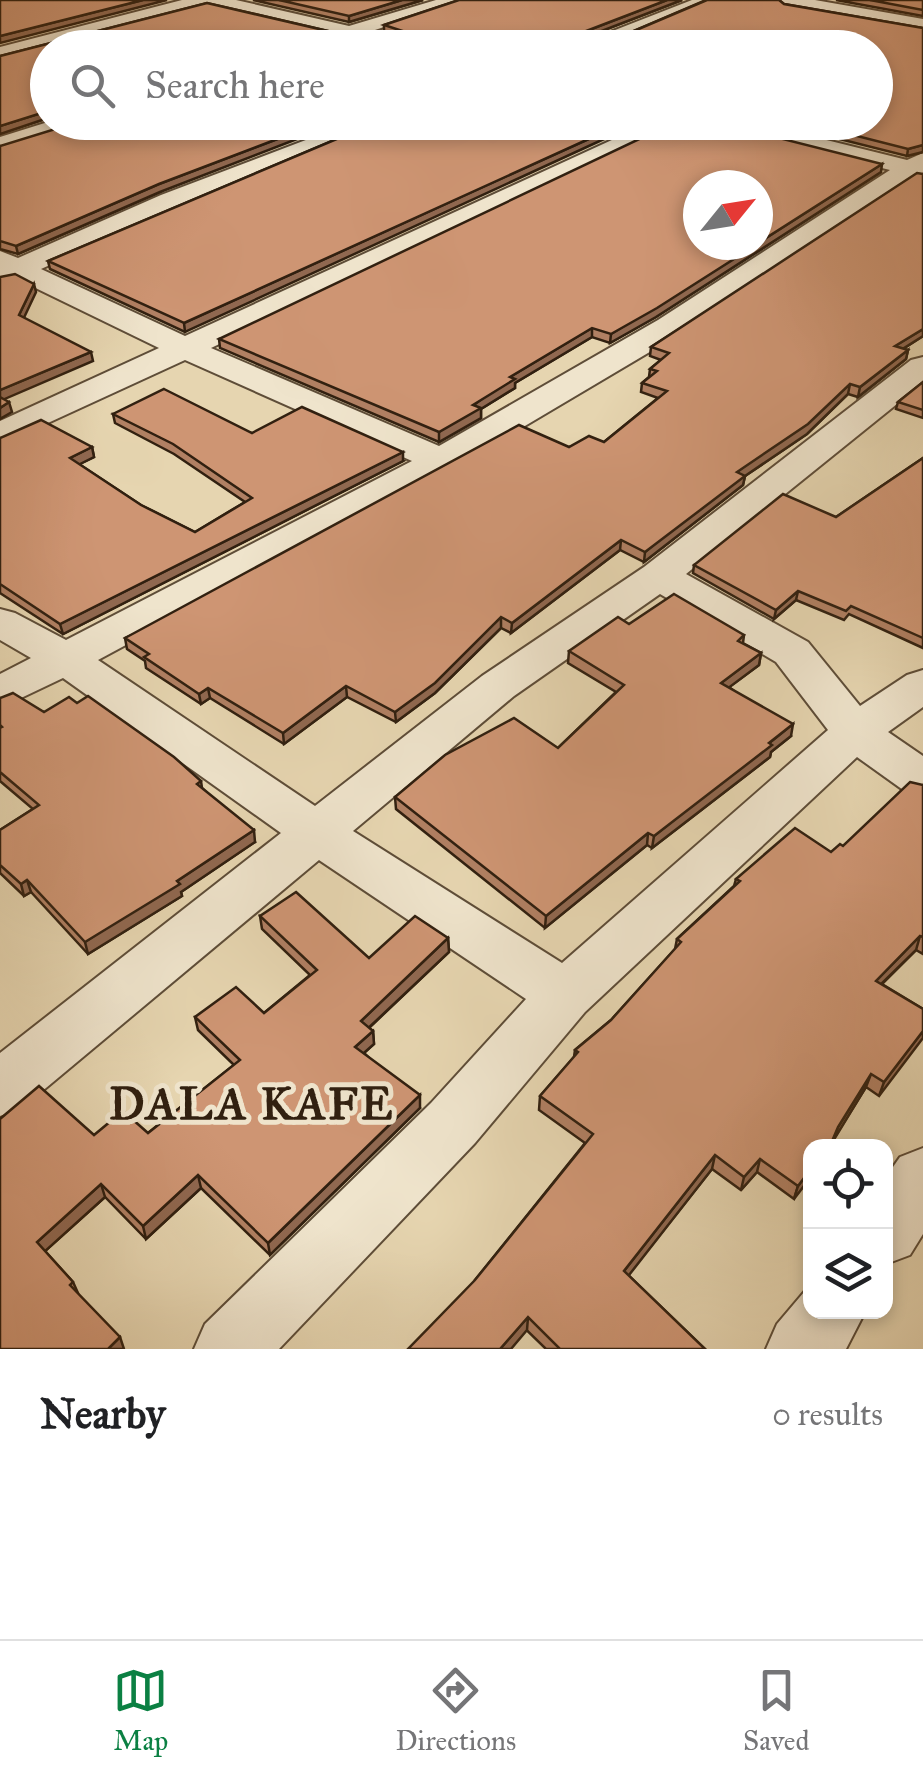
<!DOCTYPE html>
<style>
:root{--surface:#fff;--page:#f2f2f2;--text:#202124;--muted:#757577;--line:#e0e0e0;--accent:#0b8043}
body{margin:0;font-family:"IM FELL Great Primer",serif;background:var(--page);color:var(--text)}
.controls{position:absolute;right:30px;bottom:30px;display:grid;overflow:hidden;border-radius:20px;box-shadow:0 5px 15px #0003}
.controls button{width:90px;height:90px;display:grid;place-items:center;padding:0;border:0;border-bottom:2px solid var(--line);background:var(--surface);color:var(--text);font:50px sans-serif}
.compass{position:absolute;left:683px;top:170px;width:90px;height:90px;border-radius:50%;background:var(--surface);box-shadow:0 5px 15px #0003;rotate:60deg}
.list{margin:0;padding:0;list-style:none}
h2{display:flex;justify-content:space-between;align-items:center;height:130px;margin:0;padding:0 40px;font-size:42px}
h2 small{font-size:32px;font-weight:400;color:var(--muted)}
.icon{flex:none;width:55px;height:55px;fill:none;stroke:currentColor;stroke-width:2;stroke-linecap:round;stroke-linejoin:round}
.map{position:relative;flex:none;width:923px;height:1349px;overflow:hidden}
.search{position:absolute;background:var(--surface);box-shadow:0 5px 15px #0003;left:30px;right:30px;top:30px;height:110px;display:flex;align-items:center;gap:25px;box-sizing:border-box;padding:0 35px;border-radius:55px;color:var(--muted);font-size:38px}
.sheet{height:290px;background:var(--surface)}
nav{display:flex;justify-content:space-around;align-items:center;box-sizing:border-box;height:140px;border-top:2px solid var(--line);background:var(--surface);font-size:28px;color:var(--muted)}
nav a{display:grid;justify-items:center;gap:5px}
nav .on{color:var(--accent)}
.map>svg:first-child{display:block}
</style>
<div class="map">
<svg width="923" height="1349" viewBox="0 0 923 1349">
<rect width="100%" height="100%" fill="#e6d5b0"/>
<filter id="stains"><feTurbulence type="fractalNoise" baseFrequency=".002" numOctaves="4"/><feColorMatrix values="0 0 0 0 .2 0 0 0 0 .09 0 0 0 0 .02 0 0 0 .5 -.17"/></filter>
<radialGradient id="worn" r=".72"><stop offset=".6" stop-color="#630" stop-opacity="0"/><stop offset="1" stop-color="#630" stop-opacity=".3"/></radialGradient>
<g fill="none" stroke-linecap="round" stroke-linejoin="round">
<defs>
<g id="minor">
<path d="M 182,0 L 236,0 L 349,26 L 436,0 L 465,0 L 372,31 L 427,48 L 389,48 L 208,5 L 0,59 L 0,47 Z"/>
<path d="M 692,0 L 718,0 L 599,48 L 569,48 Z"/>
<path d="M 775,0 L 815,0 L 923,19 L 923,31 L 784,6 Z"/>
<path d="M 48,122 L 81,122 L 78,127 L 0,152 L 0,137 Z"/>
<path d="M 353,122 L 386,122 L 179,207 L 41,269 L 185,336 L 651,122 L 682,122 L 211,348 L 439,446 L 658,320 L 890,170 L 715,127 L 712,122 L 754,122 L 907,160 L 923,153 L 923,179 L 915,177 L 680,334 L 454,468 L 98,660 L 315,806 L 482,676 L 644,567 L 911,360 L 923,357 L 923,383 L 686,574 L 808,642 L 860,706 L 907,675 L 923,670 L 923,707 L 888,732 L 923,756 L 923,797 L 906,792 L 857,757 L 585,1012 L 475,1143 L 279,1349 L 194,1349 L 205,1324 L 431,1103 L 526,999 L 319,860 L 22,1108 L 0,1116 L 0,1053 L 281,833 L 63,678 L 0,708 L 0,674 L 31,658 L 0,640 L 0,609 L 15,613 L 66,640 L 412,461 L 185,360 L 0,445 L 0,421 L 159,348 L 17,279 L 0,283 L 0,251 L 18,258 L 161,195 ZM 660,594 L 776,662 L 828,730 L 562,963 L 353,831 L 514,696 Z"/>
<path d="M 923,1148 L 923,1234 L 910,1255 L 886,1264 L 886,1177 L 900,1157 Z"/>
<path d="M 810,1285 L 810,1312 L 865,1312 L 846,1349 L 766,1349 L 777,1324 Z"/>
</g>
</defs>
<use href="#minor" stroke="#5e4d38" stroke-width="4"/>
<use href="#minor" fill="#efe4cc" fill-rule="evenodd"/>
</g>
<g fill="#b18063" stroke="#312010" stroke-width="2.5">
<path d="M 253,0 L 423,0 L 349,22 Z"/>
<path d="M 459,0 L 682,0 L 568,44 L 601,45 L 706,0 L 779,0 L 784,4 L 923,28 L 923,152 L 907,156 L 772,122 L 876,122 L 876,48 L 48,48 L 48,118 L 0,134 L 0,56 L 207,3 L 388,45 L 427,45 L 384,31 L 384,25 Z"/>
<path d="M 836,0 L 923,0 L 923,16 Z"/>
<path d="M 377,122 L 185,332 L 50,269 L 48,261 Z"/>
<path d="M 0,146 L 160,192 L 18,254 L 0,249 Z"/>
<path d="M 881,172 L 656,317 L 610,343 L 592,337 L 515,383 L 515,388 L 481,409 L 481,418 L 439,442 L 220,348 L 219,339 Z"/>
<path d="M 923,174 L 923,336 L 903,349 L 908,350 L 906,359 L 858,397 L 848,394 L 807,434 L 745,476 L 743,485 L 644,562 L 620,550 L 511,633 L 501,628 L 435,693 L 396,722 L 347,697 L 284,744 L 210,698 L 201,704 L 146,668 L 145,661 L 127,649 L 125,638 L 569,447 L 604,442 L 658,398 L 641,392 L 642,383 L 649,377 L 650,369 L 661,360 L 650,356 L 651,347 Z"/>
<path d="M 923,382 L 923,418 L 896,409 L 898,402 Z"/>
<path d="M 113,414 L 252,433 L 403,461 L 63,634 L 0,593 L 0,438 L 92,447 L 94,457 L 79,464 L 141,505 L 195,532 L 245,502 L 174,454 L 115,423 Z"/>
<path d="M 923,458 L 923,648 L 849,614 L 844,620 L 796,600 L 774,619 L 693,573 L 694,565 L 836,517 Z"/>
<path d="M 629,624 L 744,635 L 743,643 L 761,653 L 759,665 L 729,687 L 791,736 L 771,752 L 770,757 L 652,848 L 647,845 L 545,928 L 396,809 L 395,797 L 558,748 L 616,692 L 568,663 L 569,651 Z"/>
<path d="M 0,698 L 44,712 L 201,781 L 202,788 L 255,842 L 181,892 L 182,896 L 88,954 L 31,892 L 24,896 L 0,873 L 0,830 L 33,809 L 0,781 Z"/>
<path d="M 923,785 L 923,954 L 916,950 L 882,984 L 923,1009 L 879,1096 L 866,1087 L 833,1140 L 810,1146 L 794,1199 L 757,1172 L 741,1190 L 712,1169 L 628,1275 L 705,1349 L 546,1349 L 475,1280 L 585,1143 L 539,1110 L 540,1096 L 574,1057 L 575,1050 L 611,1020 L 675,949 L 677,939 L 734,886 L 736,879 L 831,852 L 843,846 Z"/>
<path d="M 260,916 L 369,958 L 448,938 L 449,952 L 369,1028 L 373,1031 L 374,1044 L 364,1053 L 420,1108 L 270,1255 L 201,1188 L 146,1239 L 105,1197 L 45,1251 L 73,1282 L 78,1293 L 0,1349 L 94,1135 L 148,1133 L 234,1065 L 198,1030 L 195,1017 L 264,1013 L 310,975 L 262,929 Z"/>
</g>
<g fill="#906850" stroke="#312010" stroke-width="2.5">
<path d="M 143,0 L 167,0 L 0,43 L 0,36 Z"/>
<path d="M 402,0 L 423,0 L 349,22 L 349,16 Z"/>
<path d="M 667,0 L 682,0 L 568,44 L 568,38 Z"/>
<path d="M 47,111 L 48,118 L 0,134 L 0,126 Z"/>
<path d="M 322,122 L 341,122 L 160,192 L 18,254 L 16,246 L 159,184 Z"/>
<path d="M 626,122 L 641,122 L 185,332 L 184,323 Z"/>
<path d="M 923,145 L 923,152 L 907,156 L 908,149 Z"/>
<path d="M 882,164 L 881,172 L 656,317 L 610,343 L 611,334 L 756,245 L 758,245 L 758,243 Z"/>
<path d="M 34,284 L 36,292 L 21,324 L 19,315 Z"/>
<path d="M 592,328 L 592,337 L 515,383 L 515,388 L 481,409 L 481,418 L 439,442 L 439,432 L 510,377 Z"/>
<path d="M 923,329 L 923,336 L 893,355 L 895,346 Z"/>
<path d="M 908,350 L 906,359 L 858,397 L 860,387 Z"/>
<path d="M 91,352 L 93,361 L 0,401 L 0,390 Z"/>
<path d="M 850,384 L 848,394 L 807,434 L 745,476 L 743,485 L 644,562 L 645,552 L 737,472 Z"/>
<path d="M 9,402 L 12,412 L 0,419 L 0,408 Z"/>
<path d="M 92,447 L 94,457 L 72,468 L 70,458 Z"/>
<path d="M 403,452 L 403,461 L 63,634 L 60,624 Z"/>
<path d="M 621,540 L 620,550 L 511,633 L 512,623 Z"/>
<path d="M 798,591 L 796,600 L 774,619 L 776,610 Z"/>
<path d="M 501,617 L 501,628 L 435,693 L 396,722 L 395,712 Z"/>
<path d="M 761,653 L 759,665 L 719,695 L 721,683 Z"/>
<path d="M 346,686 L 347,697 L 284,744 L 283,733 Z"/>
<path d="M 208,688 L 210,698 L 201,704 L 199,694 Z"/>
<path d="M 793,724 L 791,736 L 771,752 L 770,757 L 652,848 L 654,836 Z"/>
<path d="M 254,830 L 255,842 L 181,892 L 182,896 L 88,954 L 85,942 Z"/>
<path d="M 648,833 L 647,845 L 545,928 L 546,916 Z"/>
<path d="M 27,880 L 31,892 L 24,896 L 21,884 Z"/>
<path d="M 920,936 L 916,950 L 871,994 L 876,981 Z"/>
<path d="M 448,938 L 449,952 L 362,1034 L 361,1021 Z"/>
<path d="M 373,1031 L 374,1044 L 356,1060 L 355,1047 Z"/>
<path d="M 923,1031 L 923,1038 L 879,1096 L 884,1082 Z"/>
<path d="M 871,1074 L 866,1087 L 830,1146 L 838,1127 Z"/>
<path d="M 420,1095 L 420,1108 L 270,1255 L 268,1243 Z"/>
<path d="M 715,1155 L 712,1169 L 622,1284 L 624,1271 Z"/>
<path d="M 760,1159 L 757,1172 L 741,1190 L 744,1177 Z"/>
<path d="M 810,1170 L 810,1178 L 794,1199 L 798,1186 Z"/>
<path d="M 198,1175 L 201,1188 L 146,1239 L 143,1226 Z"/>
<path d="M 101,1184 L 105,1197 L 42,1254 L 37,1242 Z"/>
<path d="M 528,1317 L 527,1330 L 511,1349 L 500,1349 Z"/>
<path d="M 120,1337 L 124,1349 L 108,1349 Z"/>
</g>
<g fill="#ce9573" stroke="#312010" stroke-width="2.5">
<path d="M 0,0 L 143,0 L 0,36 Z"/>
<path d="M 279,0 L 402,0 L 349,16 Z"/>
<path d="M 459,0 L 667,0 L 568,38 L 567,44 L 601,45 L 707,0 L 779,0 L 784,4 L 923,28 L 923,145 L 908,149 L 802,122 L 876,122 L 876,48 L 48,48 L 48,111 L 0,126 L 0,56 L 207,3 L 388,45 L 427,45 L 430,40 L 384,25 Z"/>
<path d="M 870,0 L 923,0 L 923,10 Z"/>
<path d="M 78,122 L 322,122 L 159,184 L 16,246 L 0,241 L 0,146 Z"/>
<path d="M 377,122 L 626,122 L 184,323 L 48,261 Z"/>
<path d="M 675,122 L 715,122 L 882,164 L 758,243 L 758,185 L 698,185 L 698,245 L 756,245 L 657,308 L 611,334 L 592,328 L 510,377 L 515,379 L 473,405 L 481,408 L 439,432 L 219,339 Z"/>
<path d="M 917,173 L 923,174 L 923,329 L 895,346 L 908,350 L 860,387 L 850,384 L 808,424 L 737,472 L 745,476 L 645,552 L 621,540 L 512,623 L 501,617 L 435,683 L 395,712 L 346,686 L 283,733 L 208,688 L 199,694 L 144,657 L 149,654 L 125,638 L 519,425 L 569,447 L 589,436 L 604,442 L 667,391 L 642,383 L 657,371 L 650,369 L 669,353 L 651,347 Z"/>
<path d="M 15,274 L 34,284 L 19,315 L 91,352 L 0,390 L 0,277 Z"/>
<path d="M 923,382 L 923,410 L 898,402 Z"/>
<path d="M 164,389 L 252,433 L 302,407 L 403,452 L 60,624 L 0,584 L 0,438 L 41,420 L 92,447 L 70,458 L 141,505 L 195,532 L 252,498 L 173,444 L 113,414 Z"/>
<path d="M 0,397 L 9,402 L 0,408 Z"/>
<path d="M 923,458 L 923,638 L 851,606 L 846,611 L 798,591 L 776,610 L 694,565 L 783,494 L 836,517 Z"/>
<path d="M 674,594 L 744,635 L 738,641 L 761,653 L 721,683 L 793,724 L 769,743 L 772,745 L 654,836 L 648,833 L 546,916 L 395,797 L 445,755 L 514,718 L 558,748 L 624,685 L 569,651 L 618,617 L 629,624 Z"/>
<path d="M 13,693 L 44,712 L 69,697 L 77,703 L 88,696 L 174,757 L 201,781 L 197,784 L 254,830 L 177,881 L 180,884 L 85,942 L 27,880 L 21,884 L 0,865 L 0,830 L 39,805 L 0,772 L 0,728 L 2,727 L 0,725 L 0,698 Z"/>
<path d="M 910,782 L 923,785 L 923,937 L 920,936 L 876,981 L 923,1009 L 923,1031 L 884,1082 L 871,1074 L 838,1127 L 830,1146 L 810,1146 L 810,1170 L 798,1186 L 760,1159 L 744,1177 L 715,1155 L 624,1271 L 705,1349 L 560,1349 L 528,1317 L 500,1349 L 408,1349 L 475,1280 L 593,1134 L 540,1096 L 578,1052 L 575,1050 L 611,1020 L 681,942 L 677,939 L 740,881 L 736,879 L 795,828 L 831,852 L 840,844 L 843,846 Z"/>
<path d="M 296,892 L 369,958 L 415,916 L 448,938 L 361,1021 L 373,1031 L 355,1047 L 420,1095 L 268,1243 L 198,1175 L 143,1226 L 101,1184 L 37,1242 L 73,1282 L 70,1285 L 120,1337 L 108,1349 L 0,1349 L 0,1119 L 39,1086 L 94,1135 L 123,1111 L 148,1133 L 240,1060 L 195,1017 L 236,987 L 264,1013 L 317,970 L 260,916 Z"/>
</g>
<g text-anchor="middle" stroke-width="10" stroke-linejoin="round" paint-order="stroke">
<g font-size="45" font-weight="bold" letter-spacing="2.5" fill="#312010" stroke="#efe4cc">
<text x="252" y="1119">DALA KAFE</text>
</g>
</g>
<rect width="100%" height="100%" filter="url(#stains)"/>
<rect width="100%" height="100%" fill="url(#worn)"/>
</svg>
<div class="controls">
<button><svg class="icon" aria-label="locate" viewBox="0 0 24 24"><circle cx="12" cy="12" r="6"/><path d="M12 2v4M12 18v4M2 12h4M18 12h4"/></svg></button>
<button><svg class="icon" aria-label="layers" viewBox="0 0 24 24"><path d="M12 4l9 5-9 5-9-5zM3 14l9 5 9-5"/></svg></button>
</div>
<svg class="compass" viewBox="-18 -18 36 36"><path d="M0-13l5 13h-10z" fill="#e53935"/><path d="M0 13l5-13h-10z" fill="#757577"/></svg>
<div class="search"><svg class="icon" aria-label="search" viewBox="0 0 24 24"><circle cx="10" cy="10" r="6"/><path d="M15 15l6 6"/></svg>Search here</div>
</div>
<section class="sheet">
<h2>Nearby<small>0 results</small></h2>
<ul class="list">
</ul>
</section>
<nav>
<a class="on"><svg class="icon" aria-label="map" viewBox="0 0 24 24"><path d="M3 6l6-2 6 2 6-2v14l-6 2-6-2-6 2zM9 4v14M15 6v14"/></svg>Map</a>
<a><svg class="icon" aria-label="directions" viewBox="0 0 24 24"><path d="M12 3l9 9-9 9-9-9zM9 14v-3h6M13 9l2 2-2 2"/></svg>Directions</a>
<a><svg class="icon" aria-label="saved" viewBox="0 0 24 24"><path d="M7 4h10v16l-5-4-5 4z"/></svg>Saved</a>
</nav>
